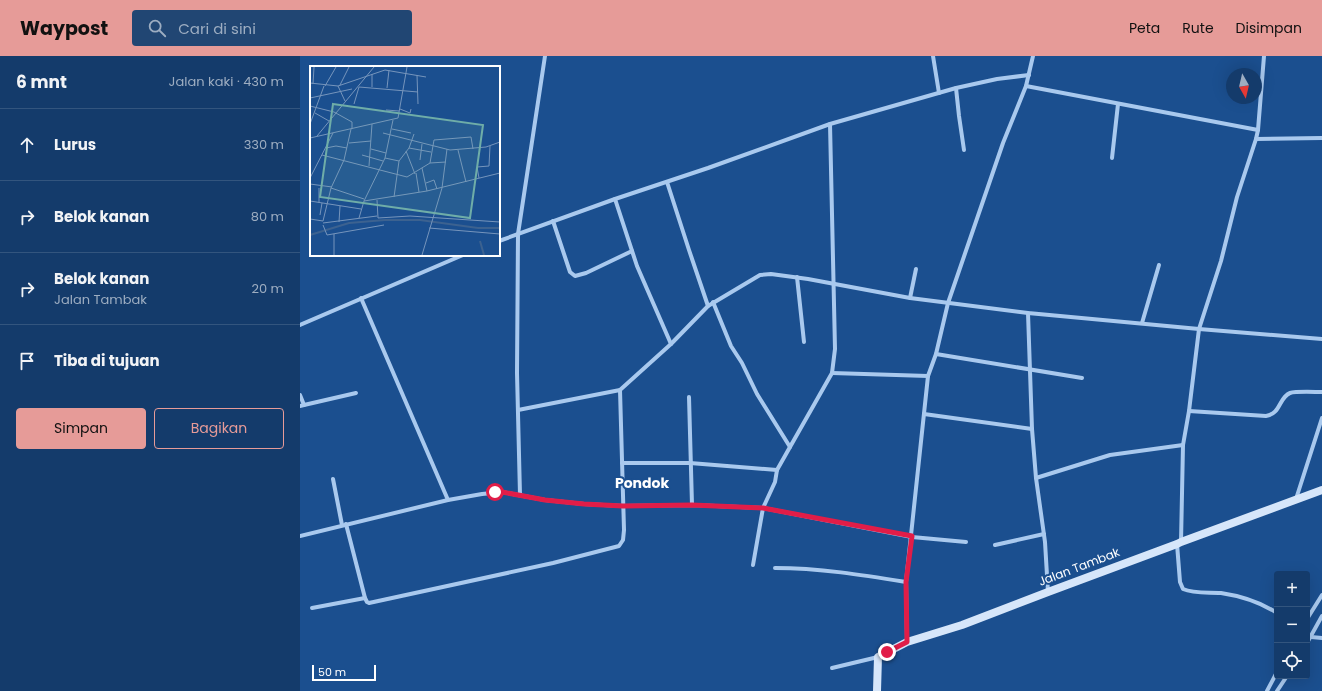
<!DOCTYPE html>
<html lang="id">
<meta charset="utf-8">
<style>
:root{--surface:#143b6b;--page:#214673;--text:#f1f3f6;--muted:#9dadc1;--line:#33557e;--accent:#e69b98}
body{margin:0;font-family:Poppins,sans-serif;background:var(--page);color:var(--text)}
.controls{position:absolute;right:12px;bottom:12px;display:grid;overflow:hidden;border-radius:4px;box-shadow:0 4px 16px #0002}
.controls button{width:36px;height:36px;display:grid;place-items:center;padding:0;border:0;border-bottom:1px solid var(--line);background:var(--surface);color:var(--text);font:20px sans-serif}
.compass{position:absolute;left:926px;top:12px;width:36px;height:36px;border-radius:50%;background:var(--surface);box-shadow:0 4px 16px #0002;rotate:172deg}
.scale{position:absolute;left:12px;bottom:10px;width:64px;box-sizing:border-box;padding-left:4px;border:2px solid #fff;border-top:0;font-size:11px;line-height:14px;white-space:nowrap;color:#fff;-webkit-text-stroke:3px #1b4f8f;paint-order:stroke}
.stop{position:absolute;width:12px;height:12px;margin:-9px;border:3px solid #e11d48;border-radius:50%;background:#fff}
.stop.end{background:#e11d48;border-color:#fff;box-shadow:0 1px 4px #0008}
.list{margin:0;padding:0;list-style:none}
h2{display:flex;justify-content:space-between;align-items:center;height:52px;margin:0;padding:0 16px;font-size:17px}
h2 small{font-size:13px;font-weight:400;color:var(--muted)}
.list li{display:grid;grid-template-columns:26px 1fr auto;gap:12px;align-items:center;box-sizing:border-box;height:72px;padding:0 16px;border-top:1px solid var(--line)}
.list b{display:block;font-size:15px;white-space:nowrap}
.list p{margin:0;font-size:13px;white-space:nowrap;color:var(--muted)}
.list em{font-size:13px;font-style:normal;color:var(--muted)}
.actions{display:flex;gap:8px;padding:12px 16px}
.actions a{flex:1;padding:9px 0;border:1px solid var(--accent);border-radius:4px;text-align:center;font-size:14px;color:var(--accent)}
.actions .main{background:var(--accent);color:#111}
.icon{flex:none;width:22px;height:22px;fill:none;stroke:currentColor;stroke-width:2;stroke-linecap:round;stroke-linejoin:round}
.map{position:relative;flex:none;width:1022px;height:635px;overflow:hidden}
header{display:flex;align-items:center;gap:24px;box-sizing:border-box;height:56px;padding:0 20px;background:var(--accent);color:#111}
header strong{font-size:19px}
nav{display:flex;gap:22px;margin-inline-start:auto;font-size:14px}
.search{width:280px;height:36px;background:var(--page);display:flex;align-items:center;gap:10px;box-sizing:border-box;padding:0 14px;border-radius:4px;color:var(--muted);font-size:15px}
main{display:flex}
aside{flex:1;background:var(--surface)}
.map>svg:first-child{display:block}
</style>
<header>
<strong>Waypost</strong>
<div class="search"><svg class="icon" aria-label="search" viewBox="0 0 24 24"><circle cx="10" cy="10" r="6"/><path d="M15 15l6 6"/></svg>Cari di sini</div>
<nav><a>Peta</a><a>Rute</a><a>Disimpan</a></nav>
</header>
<main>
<aside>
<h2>6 mnt<small>Jalan kaki · 430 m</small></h2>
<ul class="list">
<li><svg class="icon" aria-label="ahead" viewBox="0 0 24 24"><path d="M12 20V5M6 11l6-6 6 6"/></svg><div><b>Lurus</b></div><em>330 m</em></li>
<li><svg class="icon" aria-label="right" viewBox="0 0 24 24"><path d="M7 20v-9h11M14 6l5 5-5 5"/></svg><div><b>Belok kanan</b></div><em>80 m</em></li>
<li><svg class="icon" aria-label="right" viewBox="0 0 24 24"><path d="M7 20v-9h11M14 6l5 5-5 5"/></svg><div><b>Belok kanan</b><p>Jalan Tambak</p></div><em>20 m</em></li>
<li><svg class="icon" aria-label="arrive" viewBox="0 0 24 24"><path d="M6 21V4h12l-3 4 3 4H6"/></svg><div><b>Tiba di tujuan</b></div></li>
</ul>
<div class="actions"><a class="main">Simpan</a><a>Bagikan</a></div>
</aside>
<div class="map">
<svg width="1022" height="635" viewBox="0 0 1022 635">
<rect width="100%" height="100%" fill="#1b4f8f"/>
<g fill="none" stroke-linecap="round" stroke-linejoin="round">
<g stroke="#a9c9ee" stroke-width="4">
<path d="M 633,0 L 639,37"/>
<path d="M 726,30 L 958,74"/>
<path d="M 656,32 L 659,60 L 664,94"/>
<path d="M 956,83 L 1022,82"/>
<path d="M 812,102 L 818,48"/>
<path d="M 367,126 L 389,194 L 408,250"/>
<path d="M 315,143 L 337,210 L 371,288"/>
<path d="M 253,165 L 270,216 L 275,220 L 286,217 L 332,195"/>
<path d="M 199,185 L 315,143 L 408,112 L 530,68 L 656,32 L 697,23 L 729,19"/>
<path d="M 497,221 L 504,286"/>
<path d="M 61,242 L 148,444"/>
<path d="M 610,242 L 616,213"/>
<path d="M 413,246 L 431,290 L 442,307 L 457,338 L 490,391"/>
<path d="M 728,257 L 732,373 L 736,422 L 745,486 L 748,536"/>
<path d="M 842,267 L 859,209"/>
<path d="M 0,269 L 163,199"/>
<path d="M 636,298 L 782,322"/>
<path d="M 532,317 L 628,320"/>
<path d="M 0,339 L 4,349 L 0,350"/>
<path d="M 389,341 L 392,449"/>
<path d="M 4,349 L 56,337"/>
<path d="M 218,354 L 320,334 L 371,288 L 408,250 L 460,219 L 471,218 L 508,223 L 610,242 L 728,257 L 899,273 L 1022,283"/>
<path d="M 889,355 L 966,360 C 981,358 979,341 990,337 C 996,335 1014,336 1022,336"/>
<path d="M 624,358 L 732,373"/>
<path d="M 322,407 L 390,407 L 477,414"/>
<path d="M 736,422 L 810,399 L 883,389"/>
<path d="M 33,423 L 42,469"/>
<path d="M 220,439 L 217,317 L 218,178 L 245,0"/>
<path d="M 996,443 L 1022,362"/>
<path d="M 46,468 L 65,542 L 67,546 L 69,547 L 253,507 L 319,490 L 323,484 L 324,474 L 320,334"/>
<path d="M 0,480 L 148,444 L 182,438 L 202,436 L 245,444 L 284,448 L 323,450 L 392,449 L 463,452 L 612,481 L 666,486"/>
<path d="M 881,486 L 883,389 L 889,355 L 899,273 L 921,205 L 937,141 L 956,83 L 958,74 L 964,0"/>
<path d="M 877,488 L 880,526 L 883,533 C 894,538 909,536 921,537 C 941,540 960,546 977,557"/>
<path d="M 695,489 L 744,478"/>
<path d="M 453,509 L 463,452 L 475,426 L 477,414 L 490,391 L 532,317 L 535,293 L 530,68"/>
<path d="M 475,512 C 519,512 563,519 606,526"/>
<path d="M 12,552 L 65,542"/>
<path d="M 1007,563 L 1022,539"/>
<path d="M 1007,579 L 1011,581 L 1022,582"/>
<path d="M 607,586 L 606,526 L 628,320 L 636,298 L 648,247 L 703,87 L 726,30 L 733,0"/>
<path d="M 1007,587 L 1022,560"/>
<path d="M 532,612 L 578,601"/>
<path d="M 967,635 L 977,616"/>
<path d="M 977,635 L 987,620"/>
</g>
<path stroke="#d6e6fa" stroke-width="8" d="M 577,635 L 578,601 L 607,586 L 662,569 L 748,536 L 877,488 L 881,486 L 1022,434"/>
</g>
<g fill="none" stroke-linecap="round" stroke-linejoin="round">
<path stroke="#e11d48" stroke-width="5" d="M 195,436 L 202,436 L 245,444 L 284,448 L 323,450 L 392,449 L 463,452 L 612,480 L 606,526 L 607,586 L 587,596"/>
</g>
<g text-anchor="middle" stroke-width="4" stroke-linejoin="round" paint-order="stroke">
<g font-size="12" fill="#fff" stroke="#1b4f8f">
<text transform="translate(779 511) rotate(-21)" y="4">Jalan Tambak</text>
</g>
<g font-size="14" font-weight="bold" fill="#fff" stroke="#1b4f8f">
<text x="342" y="432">Pondok</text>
</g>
</g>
<g transform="translate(10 10)">
<rect width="190" height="190" fill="#1b4f8f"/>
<path fill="none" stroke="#3c6290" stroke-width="2" d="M 0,169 L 39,157 L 75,154 L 110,154 L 168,162 L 190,162M 170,175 L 174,189"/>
<path fill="none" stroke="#7695bc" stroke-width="1" d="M 62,8 L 62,21M 107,9 L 108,38M 0,17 L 28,20 L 75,4 L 116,11M 3,18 L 4,1M 30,19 L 39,1M 15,20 L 26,1M 28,20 L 35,35M 77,22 L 79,4M 0,32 L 42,23M 44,38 L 49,21 L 108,26M 0,40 L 24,46 L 42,56 L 42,63M 90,43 L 100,47 L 101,43M 76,44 L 89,45M 5,47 L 19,55M 0,58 L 14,20M 82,63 L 101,67M 73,67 L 140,84 L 176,81 L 190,76M 7,70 L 64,1M 0,72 L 88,52 L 97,1M 39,77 L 61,75M 16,82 L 26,80 L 37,82M 99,82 L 121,86M 61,83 L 76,87M 148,84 L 156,116M 96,85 L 105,108M 12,89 L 97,111 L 120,97 L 136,96M 52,89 L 73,95M 75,92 L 89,95M 110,94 L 112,78M 120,97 L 124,74 L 161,71 L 163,83M 59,100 L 62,58M 112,102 L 117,125M 106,107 L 109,126M 0,112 L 23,67M 169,112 L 167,101 L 179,100 L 180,80M 116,117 L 124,114 L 127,123M 0,118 L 22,121M 9,122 L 9,137M 21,122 L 54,133M 84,131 L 89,95 L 99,82 L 104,68M 67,134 L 68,152 L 100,150 L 190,156M 0,135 L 51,143M 54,135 L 117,125 L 190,107M 10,149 L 12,137M 49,152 L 54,135 L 75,92 L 83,54M 0,153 L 13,155 L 21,122 L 34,94 L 41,63M 29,156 L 30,140M 13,157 L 67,150M 13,159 L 17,169 L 74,159M 119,162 L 190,168M 24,189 L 24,168M 112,189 L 132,122 L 137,83"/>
<path fill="#6fada8" fill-opacity="0.15" stroke="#6fada8" stroke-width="2" d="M 23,38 L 173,59 L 160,152 L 10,131 Z"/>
<rect width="190" height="190" fill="none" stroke="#fff" stroke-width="2"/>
</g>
</svg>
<div class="controls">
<button>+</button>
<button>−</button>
<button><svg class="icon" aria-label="locate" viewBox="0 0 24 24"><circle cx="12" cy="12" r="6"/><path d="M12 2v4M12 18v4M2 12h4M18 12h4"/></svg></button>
</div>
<svg class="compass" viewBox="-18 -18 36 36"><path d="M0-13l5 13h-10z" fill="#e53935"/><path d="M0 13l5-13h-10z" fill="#9dadc1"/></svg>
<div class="scale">50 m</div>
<div class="stop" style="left:195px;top:436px"></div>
<div class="stop end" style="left:587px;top:596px"></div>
</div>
</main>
